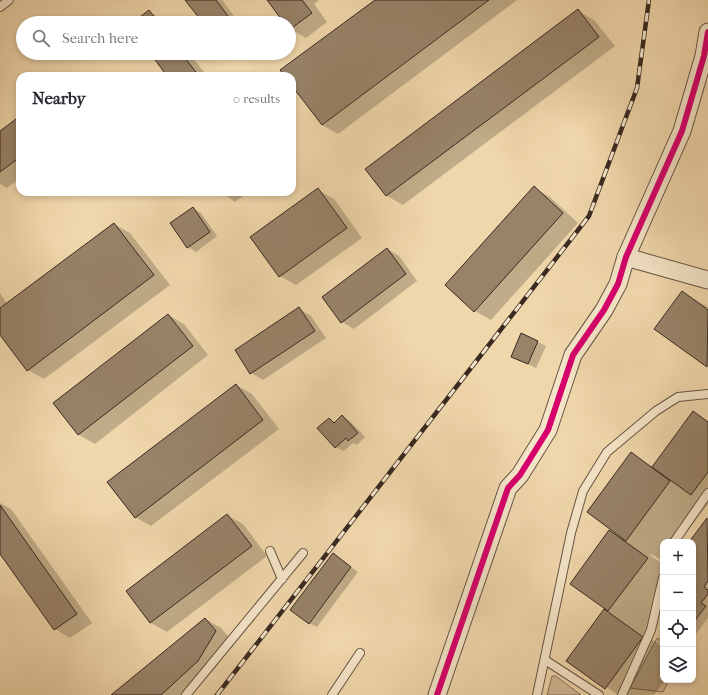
<!DOCTYPE html>
<meta charset="utf-8">
<style>
:root{--surface:#fff;--page:#f2f2f3;--text:#2b2b33;--muted:#7c7c81;--line:#e1e1e2}
body{margin:0;font-family:"IM FELL French Canon",serif;background:var(--page);color:var(--text)}
.controls{position:absolute;right:12px;bottom:12px;display:grid;overflow:hidden;border-radius:8px;box-shadow:0 2px 6px #0003}
.controls button{width:36px;height:36px;display:grid;place-items:center;padding:0;border:0;border-bottom:1px solid var(--line);background:var(--surface);color:var(--text);font:20px sans-serif}
.list{margin:0;padding:0;list-style:none}
h2{display:flex;justify-content:space-between;align-items:center;height:52px;margin:0;padding:0 16px;font-size:17px}
h2 small{font-size:13px;font-weight:400;color:var(--muted)}
.icon{flex:none;width:22px;height:22px;fill:none;stroke:currentColor;stroke-width:2;stroke-linecap:round;stroke-linejoin:round}
.map{position:relative;flex:none;width:708px;height:695px;overflow:hidden}
.search{position:absolute;background:var(--surface);box-shadow:0 2px 6px #0003;left:16px;top:16px;width:280px;height:44px;display:flex;align-items:center;gap:10px;box-sizing:border-box;padding:0 14px;border-radius:22px;color:var(--muted);font-size:15px}
.panel{position:absolute;background:var(--surface);box-shadow:0 2px 6px #0003;left:16px;top:72px;width:280px;height:124px;border-radius:12px}
.map>svg:first-child{display:block}
</style>
<div class="map">
<svg width="708" height="695" viewBox="0 0 708 695">
<rect width="100%" height="100%" fill="#f0d7ab"/>
<filter id="stains"><feTurbulence type="fractalNoise" baseFrequency=".005" numOctaves="4"/><feColorMatrix values="0 0 0 0 .2 0 0 0 0 .09 0 0 0 0 .02 0 0 0 .5 -.17"/></filter>
<radialGradient id="worn" r=".72"><stop offset=".6" stop-color="#630" stop-opacity="0"/><stop offset="1" stop-color="#630" stop-opacity=".3"/></radialGradient>
<g fill="#d1b994" stroke="#85715a">
<path d="M 657,638 L 663,641 L 663,680 L 669,680 L 663,692 L 630,688 Z"/>
<path d="M 552,676 L 556,676 L 581,695 L 547,695 Z"/>
</g>
<g fill="#0003">
<path d="M 187,0 L 222,0 L 239,23 L 204,23 Z"/>
<path d="M 268,0 L 319,0 L 314,4 L 327,22 L 306,38 L 290,29 L 289,23 L 285,23 Z"/>
<path d="M 376,0 L 517,0 L 338,134 L 322,125 L 292,84 L 292,76 L 286,76 Z"/>
<path d="M 578,11 L 594,20 L 615,46 L 403,205 L 387,196 L 366,169 Z"/>
<path d="M 149,12 L 165,21 L 167,23 L 134,23 Z"/>
<path d="M 151,53 L 189,53 L 207,76 L 168,76 Z"/>
<path d="M 230,53 L 240,53 L 236,56 Z"/>
<path d="M 20,117 L 20,178 L 7,188 L 0,184 L 0,132 Z"/>
<path d="M 534,188 L 550,197 L 578,223 L 491,320 L 475,311 Z"/>
<path d="M 318,190 L 334,199 L 362,238 L 296,285 L 280,276 Z"/>
<path d="M 109,192 L 119,192 L 115,195 Z"/>
<path d="M 221,192 L 249,192 L 235,202 Z"/>
<path d="M 193,208 L 201,213 L 217,236 L 196,252 L 188,247 Z"/>
<path d="M 114,224 L 130,233 L 170,285 L 44,379 L 28,370 L 0,333 L 0,293 L 7,304 Z"/>
<path d="M 387,249 L 399,256 L 417,281 L 354,329 L 342,322 Z"/>
<path d="M 682,292 L 708,307 L 708,367 L 656,329 Z"/>
<path d="M 299,309 L 311,316 L 326,338 L 263,380 L 251,373 Z"/>
<path d="M 168,315 L 184,324 L 208,355 L 95,444 L 79,435 L 54,403 Z"/>
<path d="M 522,335 L 546,346 L 536,368 L 512,357 Z"/>
<path d="M 236,385 L 252,394 L 279,429 L 151,526 L 135,517 Z"/>
<path d="M 694,413 L 708,421 L 708,504 L 679,542 L 663,542 L 663,561 L 651,554 L 650,555 L 663,564 L 663,609 L 645,634 L 663,648 L 663,680 L 665,680 L 654,695 L 618,695 L 568,660 L 606,608 L 610,531 L 623,539 L 631,454 L 653,467 Z"/>
<path d="M 342,416 L 350,421 L 365,437 L 357,445 L 353,443 L 344,451 L 336,447 L 329,419 L 336,423 Z"/>
<path d="M 0,503 L 11,509 L 92,623 L 70,638 L 55,629 L 0,553 Z"/>
<path d="M 227,515 L 243,524 L 267,556 L 167,632 L 151,623 L 127,591 Z"/>
<path d="M 707,520 L 708,618 L 693,638 L 693,542 L 691,542 Z"/>
<path d="M 333,554 L 358,572 L 317,627 L 309,623 Z"/>
<path d="M 205,619 L 221,628 L 232,641 L 214,670 L 187,695 L 113,695 Z"/>
</g>
<g fill="#988369" stroke="#392921">
<path d="M 185,0 L 216,0 L 233,23 L 203,23 Z"/>
<path d="M 267,0 L 302,0 L 312,13 L 289,30 L 289,23 L 284,23 Z"/>
<path d="M 375,0 L 489,0 L 322,125 L 292,86 L 292,76 L 285,76 L 280,70 Z"/>
<path d="M 578,9 L 599,37 L 386,196 L 365,169 Z"/>
<path d="M 149,10 L 159,23 L 132,23 Z"/>
<path d="M 150,53 L 181,53 L 199,76 L 167,76 Z"/>
<path d="M 20,116 L 20,157 L 0,172 L 0,131 Z"/>
<path d="M 534,186 L 563,213 L 474,312 L 445,285 Z"/>
<path d="M 318,188 L 347,228 L 279,277 L 250,237 Z"/>
<path d="M 193,207 L 210,232 L 187,248 L 170,223 Z"/>
<path d="M 114,223 L 154,275 L 27,371 L 0,335 L 0,308 Z"/>
<path d="M 387,248 L 406,274 L 341,323 L 322,297 Z"/>
<path d="M 682,291 L 708,310 L 707,367 L 654,329 Z"/>
<path d="M 299,307 L 315,331 L 250,374 L 235,350 Z"/>
<path d="M 168,314 L 193,346 L 78,435 L 53,403 Z"/>
<path d="M 521,333 L 538,341 L 528,364 L 511,357 Z"/>
<path d="M 236,384 L 263,420 L 135,518 L 107,482 Z"/>
<path d="M 693,411 L 708,422 L 708,472 L 691,495 L 652,467 Z"/>
<path d="M 342,415 L 358,433 L 348,441 L 346,438 L 335,448 L 317,428 L 329,418 L 334,423 Z"/>
<path d="M 631,452 L 670,481 L 626,541 L 587,512 Z"/>
<path d="M 0,505 L 77,614 L 54,630 L 0,554 Z"/>
<path d="M 227,514 L 252,546 L 150,623 L 126,591 Z"/>
<path d="M 707,518 L 708,581 L 704,587 L 708,590 L 708,594 L 701,603 L 706,606 L 693,623 L 693,542 L 689,542 Z"/>
<path d="M 609,530 L 648,558 L 608,611 L 570,584 Z"/>
<path d="M 333,553 L 351,567 L 309,624 L 290,610 Z"/>
<path d="M 604,609 L 643,637 L 605,689 L 566,661 Z"/>
<path d="M 205,618 L 216,631 L 198,661 L 161,695 L 111,695 Z"/>
</g>
<g fill="none" stroke-linecap="round" stroke-linejoin="round">
<defs>
<g id="lane">
<path d="M 0,7 L 9,0"/>
<path d="M 674,542 L 708,493"/>
<path d="M 270,551 L 282,579"/>
<path d="M 545,660 L 599,695"/>
<path d="M 186,695 L 303,553"/>
<path d="M 332,695 L 360,653"/>
<path d="M 537,695 L 571,533 L 583,491 L 607,452 L 656,411 L 678,397 L 708,394"/>
<path d="M 622,695 L 651,630 L 663,578"/>
</g>
<g id="street">
<path d="M 626,257 L 708,280"/>
<path d="M 437,695 L 508,488 L 520,475 L 548,430 L 573,355 L 604,310 L 618,284 L 626,257 L 682,131 L 704,56 L 708,32"/>
</g>
</defs>
<use href="#lane" stroke="#675444" stroke-width="10"/>
<use href="#street" stroke="#675444" stroke-width="19"/>
<use href="#lane" stroke="#f5e5c8" stroke-width="8"/>
<use href="#street" stroke="#f5e5c8" stroke-width="17"/>
<defs>
<path id="rail" d="M 217,695 L 589,216 L 637,88 L 649,0"/>
</defs>
<use href="#rail" stroke="#392921" stroke-width="4.5"/>
<use href="#rail" stroke="#f5e5c8" stroke-width="3" stroke-dasharray="9" stroke-linecap="butt"/>
<defs>
<path id="cycleway" d="M 437,695 L 508,488 L 520,475 L 548,430 L 573,355 L 604,310 L 618,284 L 626,257 L 682,131 L 704,56 L 708,32"/>
</defs>
<use href="#cycleway" stroke="#f5e5c8" stroke-width="8"/>
<use href="#cycleway" stroke="#d6006c" stroke-width="6"/>
</g>
<rect width="100%" height="100%" filter="url(#stains)"/>
<rect width="100%" height="100%" fill="url(#worn)"/>
</svg>
<div class="controls">
<button>+</button>
<button>−</button>
<button><svg class="icon" aria-label="locate" viewBox="0 0 24 24"><circle cx="12" cy="12" r="6"/><path d="M12 2v4M12 18v4M2 12h4M18 12h4"/></svg></button>
<button><svg class="icon" aria-label="layers" viewBox="0 0 24 24"><path d="M12 4l9 5-9 5-9-5zM3 14l9 5 9-5"/></svg></button>
</div>
<div class="search"><svg class="icon" aria-label="search" viewBox="0 0 24 24"><circle cx="10" cy="10" r="6"/><path d="M15 15l6 6"/></svg>Search here</div>
<section class="panel">
<h2>Nearby<small>0 results</small></h2>
<ul class="list">
</ul>
</section>
</div>
